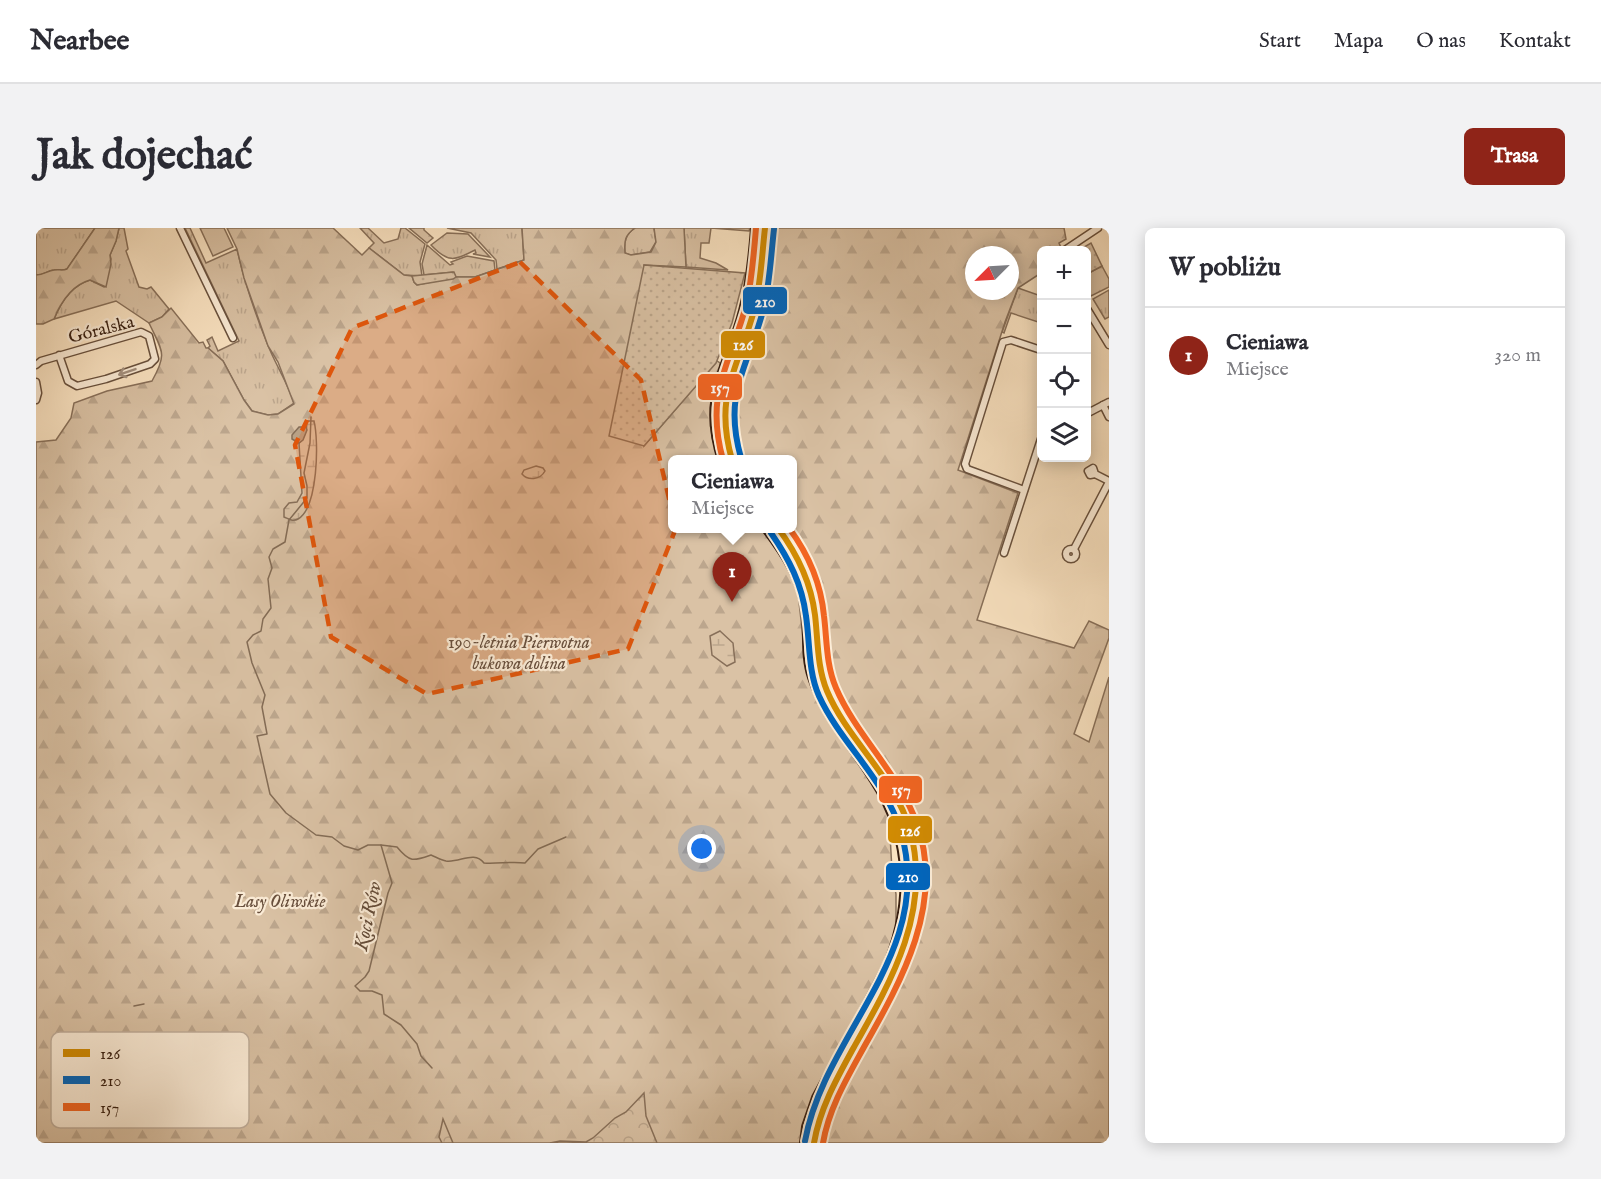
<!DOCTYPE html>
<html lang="pl">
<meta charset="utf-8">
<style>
:root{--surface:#fff;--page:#f2f2f3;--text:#2b2b33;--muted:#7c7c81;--line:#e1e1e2;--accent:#8f2418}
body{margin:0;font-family:"IM FELL English",serif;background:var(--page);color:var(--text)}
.controls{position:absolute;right:18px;top:18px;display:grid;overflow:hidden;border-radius:9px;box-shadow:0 3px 15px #0003}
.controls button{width:54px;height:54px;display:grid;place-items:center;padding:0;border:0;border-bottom:2px solid var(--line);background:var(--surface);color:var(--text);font:30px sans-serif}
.compass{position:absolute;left:929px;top:18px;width:54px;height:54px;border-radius:50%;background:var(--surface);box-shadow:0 3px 15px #0003;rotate:246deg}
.you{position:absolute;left:666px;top:621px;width:21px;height:21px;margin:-15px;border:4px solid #fff;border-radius:50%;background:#1a73e8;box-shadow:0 0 0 9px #1a73e833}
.badge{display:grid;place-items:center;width:39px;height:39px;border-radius:50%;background:var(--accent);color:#fff;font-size:20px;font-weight:700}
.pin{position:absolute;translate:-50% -50px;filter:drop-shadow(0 2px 3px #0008)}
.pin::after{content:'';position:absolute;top:32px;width:21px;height:18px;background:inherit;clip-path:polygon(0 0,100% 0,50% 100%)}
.popup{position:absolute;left:632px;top:227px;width:129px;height:78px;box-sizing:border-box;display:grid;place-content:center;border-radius:9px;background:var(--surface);filter:drop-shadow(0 2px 4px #0005);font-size:20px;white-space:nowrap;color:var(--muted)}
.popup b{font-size:22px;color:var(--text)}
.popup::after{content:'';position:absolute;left:50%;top:100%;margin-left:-12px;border:12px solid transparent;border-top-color:var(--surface)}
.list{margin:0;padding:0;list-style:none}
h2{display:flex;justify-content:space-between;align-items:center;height:78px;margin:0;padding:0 24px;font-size:26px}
h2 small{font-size:20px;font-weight:400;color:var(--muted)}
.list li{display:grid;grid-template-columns:39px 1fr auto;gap:18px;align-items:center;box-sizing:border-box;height:96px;padding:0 24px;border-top:2px solid var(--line)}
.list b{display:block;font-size:22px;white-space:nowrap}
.list p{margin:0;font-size:20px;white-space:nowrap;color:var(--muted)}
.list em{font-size:20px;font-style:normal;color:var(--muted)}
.icon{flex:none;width:33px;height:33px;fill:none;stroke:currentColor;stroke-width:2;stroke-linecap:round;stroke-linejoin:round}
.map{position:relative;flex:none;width:1073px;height:915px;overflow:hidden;border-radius:9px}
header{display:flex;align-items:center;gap:36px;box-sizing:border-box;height:84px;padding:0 30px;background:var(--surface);border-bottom:2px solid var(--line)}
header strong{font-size:28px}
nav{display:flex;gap:33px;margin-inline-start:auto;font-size:21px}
.intro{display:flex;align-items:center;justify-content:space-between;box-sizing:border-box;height:144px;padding:0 36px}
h1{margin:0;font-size:42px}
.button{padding:15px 27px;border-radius:9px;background:var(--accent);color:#fff;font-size:21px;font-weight:700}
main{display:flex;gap:36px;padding:0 36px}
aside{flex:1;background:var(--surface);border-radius:9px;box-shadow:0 3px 15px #0003}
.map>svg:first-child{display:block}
</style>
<header>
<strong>Nearbee</strong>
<nav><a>Start</a><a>Mapa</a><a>O nas</a><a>Kontakt</a></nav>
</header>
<div class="intro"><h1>Jak dojechać</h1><a class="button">Trasa</a></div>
<main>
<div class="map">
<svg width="1073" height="915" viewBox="0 0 1073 915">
<defs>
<pattern id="grass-tufts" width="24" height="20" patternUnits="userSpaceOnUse" patternTransform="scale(1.5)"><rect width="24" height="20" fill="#dac2a5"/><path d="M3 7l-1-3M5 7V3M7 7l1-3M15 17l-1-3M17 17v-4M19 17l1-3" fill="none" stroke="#bca68d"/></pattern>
<pattern id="forest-firs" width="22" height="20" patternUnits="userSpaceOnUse" patternTransform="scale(1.5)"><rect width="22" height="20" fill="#dac2a5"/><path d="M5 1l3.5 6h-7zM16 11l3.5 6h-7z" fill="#bca68d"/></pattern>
<pattern id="wetland-marsh" width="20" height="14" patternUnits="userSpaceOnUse" patternTransform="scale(1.5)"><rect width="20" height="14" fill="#dac2a5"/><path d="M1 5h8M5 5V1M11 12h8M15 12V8" fill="none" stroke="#bca68d"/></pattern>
<pattern id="park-crowns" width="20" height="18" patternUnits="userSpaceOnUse" patternTransform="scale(1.5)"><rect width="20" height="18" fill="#dac2a5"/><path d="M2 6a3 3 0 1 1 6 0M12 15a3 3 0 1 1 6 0" fill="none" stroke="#bca68d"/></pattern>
<pattern id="garden-dots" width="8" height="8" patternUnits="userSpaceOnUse" patternTransform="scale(1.5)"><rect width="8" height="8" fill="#dac2a5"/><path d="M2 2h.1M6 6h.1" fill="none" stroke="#bca68d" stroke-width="1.8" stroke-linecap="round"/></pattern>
</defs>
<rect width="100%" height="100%" fill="#fbe4c3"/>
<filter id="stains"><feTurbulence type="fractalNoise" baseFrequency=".00333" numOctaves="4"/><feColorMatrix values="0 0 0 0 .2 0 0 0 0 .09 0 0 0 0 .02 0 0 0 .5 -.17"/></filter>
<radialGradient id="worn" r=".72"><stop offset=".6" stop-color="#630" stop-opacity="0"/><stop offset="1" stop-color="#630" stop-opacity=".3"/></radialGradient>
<g fill="url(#grass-tufts)" stroke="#88705a" stroke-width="1.5">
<path d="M 0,0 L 59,0 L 31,41 C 26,43 23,41 18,42 C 11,43 8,47 0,47 Z"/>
<path d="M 83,0 L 88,0 L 92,21 L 90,23 L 103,59 L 111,61 L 115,59 L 133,81 L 126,89 L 113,95 L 80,73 L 18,91 C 25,74 36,57 54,52 L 68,59 L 75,31 L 74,27 L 80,13 Z"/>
<path d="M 149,0 L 154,0 L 170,35 L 201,21 C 208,53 219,85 231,115 C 239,136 252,155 258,175 L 242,186 L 232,187 L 216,183 L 208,172 L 187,133 L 172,120 L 174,118 L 171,112 L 176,109 L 182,123 L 203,113 Z"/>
<path d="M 324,0 L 332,0 L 348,15 L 362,11 L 365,0 L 369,0 L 389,16 L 384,34 L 386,48 L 368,47 L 333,20 L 338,15 Z"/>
<path d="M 411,0 L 486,0 L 488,32 L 461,41 L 460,32 L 435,5 Z"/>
<path d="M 599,0 L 618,0 L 620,14 L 614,24 L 594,27 L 589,25 C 588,13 589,7 599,0 Z"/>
<path d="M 648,0 L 714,0 L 713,3 L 675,0 L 673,15 L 665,15 L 664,30 L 680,35 L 692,42 L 650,39 Z"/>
<path d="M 411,5 L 432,6 L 454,29 L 437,26 L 440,25 L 439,22 C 419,32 413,36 395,17 Z"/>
<path d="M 391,17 L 414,37 L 417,36 L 415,34 L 431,28 L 458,33 L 459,42 L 439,49 L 420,49 L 417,44 L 388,47 L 386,36 Z"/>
<path d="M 982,60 L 1005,68 L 1005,92 L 1002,94 L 975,85 L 968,105 L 966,104 Z"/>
<path d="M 1073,62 L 1073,89 L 1069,91 L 1057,71 Z"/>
</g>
<g fill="url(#forest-firs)" stroke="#88705a" stroke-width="1.5" fill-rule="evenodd">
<path d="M 59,0 L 83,0 L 80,13 L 74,27 L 75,36 L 70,59 L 54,52 C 36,57 25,74 18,91 L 7,96 L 0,96 L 0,47 C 8,47 11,43 18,42 C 23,41 26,43 31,41 Z"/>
<path d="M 191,0 L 297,0 L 326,27 L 333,20 L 368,47 L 376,48 L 378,54 L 381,57 L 420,49 L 439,49 L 488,32 L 486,0 L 599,0 C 589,7 588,13 589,25 L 595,27 L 615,24 L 620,14 L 618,0 L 648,0 L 650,39 L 608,37 L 608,218 L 681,133 L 684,135 L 684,139 L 676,170 L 673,170 L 675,172 C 672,193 675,212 683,231 L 636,232 L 636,300 L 726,301 L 752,339 L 762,365 L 770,437 L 781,473 L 791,491 L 843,565 L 853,588 L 856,643 L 860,666 L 860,698 L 851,728 L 777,869 L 764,915 L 0,915 L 0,214 L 20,212 L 35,190 L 38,175 L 71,163 L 116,153 C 132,125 126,123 113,95 L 126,89 L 135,80 L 163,115 L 167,114 L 170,120 L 172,120 L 187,133 L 208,172 L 216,183 L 232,187 L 242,186 L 258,176 L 242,134 L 232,118 L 208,50 L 201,21 Z"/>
<path d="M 738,0 L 1028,0 L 1030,11 L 1023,15 L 1026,22 L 1005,22 L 1005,45 L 982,60 L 969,94 L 922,242 L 982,265 L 941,392 L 1038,420 L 1053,393 L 1073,402 L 1073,410 L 1038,506 L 1053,514 L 1073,449 L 1073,915 L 781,915 L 795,871 L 869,731 L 880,697 L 885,668 L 891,662 L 892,654 L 886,648 L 856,553 L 811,491 L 793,459 L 746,301 L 756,300 L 756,232 L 700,232 L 695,216 L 692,174 L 720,89 ZM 938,27 L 974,27 L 974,63 L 938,63 Z"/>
<path d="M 1066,38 L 1073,51 L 1073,59 L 1055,68 L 1051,58 L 1051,46 Z"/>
</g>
<g fill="url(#wetland-marsh)" stroke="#88705a" stroke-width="1.5">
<path d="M 271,193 L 278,193 C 283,213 282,280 262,291 C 257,294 253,291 248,289 L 248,281 L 253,275 L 261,274 L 266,265 L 263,215 C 270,209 271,201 271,193 Z"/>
<path d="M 500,238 L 507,240 L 509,243 C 504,252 492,253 486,246 L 488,242 Z"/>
<path d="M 684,403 L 697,415 L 699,434 L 691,438 L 676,427 L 674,408 Z"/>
</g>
<g fill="url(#park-crowns)" stroke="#88705a" stroke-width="1.5">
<path d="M 373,0 L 388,0 L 388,2 L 397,10 L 391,15 Z"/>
<path d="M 608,865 L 610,888 L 621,915 L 514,915 L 524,913 L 550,914 L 557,910 L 579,890 L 590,884 Z"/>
<path d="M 407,891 L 417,915 L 406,915 L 403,909 Z"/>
</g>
<g fill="url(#garden-dots)" stroke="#88705a" stroke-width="1.5">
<path d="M 1055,15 L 1066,38 L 1051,46 L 1050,22 L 1043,22 Z"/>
<path d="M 608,37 L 709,45 L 696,95 L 680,135 L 608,218 L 573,208 Z"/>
<path d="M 418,44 L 420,49 L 417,51 L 381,57 L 378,54 L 376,48 Z"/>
</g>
<path fill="#dac2a5" stroke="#88705a" stroke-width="1.5" d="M 164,0 L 188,0 L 197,19 L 177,28 Z"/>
<path fill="#b8a186" stroke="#846d57" stroke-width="1.5" d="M 263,199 L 270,199 L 271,202 L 267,212 L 263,215 L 256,211 L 256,207 Z"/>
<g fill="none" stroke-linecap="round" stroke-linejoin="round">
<g stroke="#846d57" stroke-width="1.5">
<path d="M 275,189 L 274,215 L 268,245 L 271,258 L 271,270 L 253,292 L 249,314 L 237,321 L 233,329 L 236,340 L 232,351 L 235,380 L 227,391 L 225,403 L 217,407 L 211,414 L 216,435 L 229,467 L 226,479 L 231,506 L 221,508 L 234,566 L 250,585 L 280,607 L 296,609 L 308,618 L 322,622 L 332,617 L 345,617 L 356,655 L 352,665 L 333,743 L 329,749 L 319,758 L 324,763 L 336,763 L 346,767 L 348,786 L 365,797 L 381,816 L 385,828 L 396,840"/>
<path d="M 345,617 L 361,619 C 374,635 378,633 395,627 C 400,629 405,632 410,633 C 424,635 438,622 448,635 C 462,636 476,633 489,635 L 502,621 L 530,609"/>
<path d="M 98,778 L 108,776"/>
</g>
<defs>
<g id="street">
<path d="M 144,0 L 197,110"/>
<path d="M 1029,22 L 1062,0"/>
<path d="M 1050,79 L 1073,117"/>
<path d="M 0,137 L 5,133 L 105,104 L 113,108 L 119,131 L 114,136 L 70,151 L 41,158 L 32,153 L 23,127"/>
<path d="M 0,154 L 2,165 L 0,172"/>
<path d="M 1067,177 L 1073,189"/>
<path d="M 1050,186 L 1073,174"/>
<path d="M 1059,246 L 1054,247 L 1052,243 L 1057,240 L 1059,246 L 1073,253"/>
<path d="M 988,262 L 931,241 L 929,236 L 967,114 L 975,112 L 1005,122"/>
<circle cx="1035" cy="326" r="5"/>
<path d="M 1038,321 L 1073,254"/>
<path d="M 968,325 L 1005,211"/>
</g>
<g id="primary">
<path d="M 688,232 C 667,167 694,141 709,83 C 716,57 719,27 721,0"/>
<path d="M 696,232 C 675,173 700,141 716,88 C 725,60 726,29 729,0"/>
<path d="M 732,300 C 752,326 769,353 772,386 C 774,407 771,429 778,449 C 791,488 818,516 839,550 C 879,611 879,680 850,745 L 782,870 L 772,899 L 770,915"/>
<path d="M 742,300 C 760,324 774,349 778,378 C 783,407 779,435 791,463 C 812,514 858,547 874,602 C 900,692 850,760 809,835 C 795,861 782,886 778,915"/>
</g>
</defs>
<use href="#street" stroke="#68503d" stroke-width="9"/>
<use href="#primary" stroke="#371e10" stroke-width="14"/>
<use href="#street" stroke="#fcedd8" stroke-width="6"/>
<use href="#primary" stroke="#fbe4c3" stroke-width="10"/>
<defs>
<g id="bus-1">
<path d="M 696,232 C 677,165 703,140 719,79 C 725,53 726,26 729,0"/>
<path d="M 742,300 C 762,327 775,354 779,387 C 782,412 781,439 791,463 C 812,513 859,549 874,602 C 896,682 856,752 818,819 C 801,850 784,880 778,915"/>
</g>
<g id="bus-2">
<path d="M 705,230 C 686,163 713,139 728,79 C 734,53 735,27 738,1"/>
<path d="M 735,305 C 753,331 766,356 770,388 C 774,415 772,443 783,468 C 805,516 850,552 865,604 C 900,725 789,804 769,913"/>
</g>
<g id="bus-3">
<path d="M 687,232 C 668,163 695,136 711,74 C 716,50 718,25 720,0"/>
<path d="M 753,300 C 773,327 785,356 788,388 C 791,412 790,437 800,460 C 821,509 863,545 881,596 C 909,675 866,752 828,819 C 811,850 793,880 787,915"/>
</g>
</defs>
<use href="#bus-1" stroke="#fcedd8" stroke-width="10"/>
<use href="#bus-2" stroke="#fcedd8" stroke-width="10"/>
<use href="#bus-3" stroke="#fcedd8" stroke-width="10"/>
<use href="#bus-1" stroke="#d18b03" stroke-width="6"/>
<use href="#bus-2" stroke="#0065bd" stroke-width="6"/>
<use href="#bus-3" stroke="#f26522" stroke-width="6"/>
</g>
<defs><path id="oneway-shaft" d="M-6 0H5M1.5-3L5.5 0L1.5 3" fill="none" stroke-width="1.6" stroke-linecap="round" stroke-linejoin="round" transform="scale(1.5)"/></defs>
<use stroke="#a3907e" href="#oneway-shaft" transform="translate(91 144) rotate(161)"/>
<path fill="#df560c" fill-opacity="0.2" stroke="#df560c" stroke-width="4.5" stroke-dasharray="12 8" stroke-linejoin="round" d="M 484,34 L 605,152 L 640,300 L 592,421 L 391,466 L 295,409 L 259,217 L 316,100 Z"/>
<g text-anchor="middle" stroke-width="4.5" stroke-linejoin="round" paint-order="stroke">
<g font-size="18" fill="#371e10" stroke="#fcedd8">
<text transform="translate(65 101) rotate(-14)" y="6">Góralska</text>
</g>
<g font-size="18" font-style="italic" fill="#684f3d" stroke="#fcedd8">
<text x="483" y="420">190-letnia Pierwotna<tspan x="483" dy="21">bukowa dolina</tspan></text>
<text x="244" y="679">Lasy Oliwskie</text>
</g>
<g font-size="20" font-style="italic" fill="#644c39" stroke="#fcedd8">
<text transform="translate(331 688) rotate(-78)" y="7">Koci Rów</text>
</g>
</g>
<rect x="15" y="804" width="198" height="96" rx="9" fill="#fcedd8" stroke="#c1af9c" stroke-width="1.5"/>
<rect x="27" y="821" width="27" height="8" fill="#d18b03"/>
<rect x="27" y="848" width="27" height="8" fill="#0065bd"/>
<rect x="27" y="875" width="27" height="8" fill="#f26522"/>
<g font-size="16" fill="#371e10">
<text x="64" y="831">126</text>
<text x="64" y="858">210</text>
<text x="64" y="885">157</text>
</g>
<g stroke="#fcedd8" stroke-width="2">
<rect x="706" y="58" width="46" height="29" rx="6" fill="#0065bd"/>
<rect x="684" y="102" width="46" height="29" rx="6" fill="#d18b03"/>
<rect x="661" y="145" width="46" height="28" rx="6" fill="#f26522"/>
<rect x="842" y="547" width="45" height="29" rx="6" fill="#f26522"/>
<rect x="851" y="587" width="46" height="29" rx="6" fill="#d18b03"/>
<rect x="849" y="634" width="46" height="29" rx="6" fill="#0065bd"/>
</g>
<g font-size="16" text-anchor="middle" font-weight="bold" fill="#fff">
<text x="729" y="79">210</text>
<text x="707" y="122">126</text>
<text x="684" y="165">157</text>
<text x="865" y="567">157</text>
<text x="874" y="608">126</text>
<text x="872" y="654">210</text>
</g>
<rect width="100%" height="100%" filter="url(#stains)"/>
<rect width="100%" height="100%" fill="url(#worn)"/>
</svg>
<div class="controls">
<button>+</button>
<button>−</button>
<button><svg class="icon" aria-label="locate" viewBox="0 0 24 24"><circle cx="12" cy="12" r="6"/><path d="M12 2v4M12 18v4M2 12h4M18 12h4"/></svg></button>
<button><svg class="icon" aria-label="layers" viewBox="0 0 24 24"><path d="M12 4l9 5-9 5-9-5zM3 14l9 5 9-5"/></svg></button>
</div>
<svg class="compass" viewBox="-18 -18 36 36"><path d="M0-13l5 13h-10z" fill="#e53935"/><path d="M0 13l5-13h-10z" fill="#7c7c81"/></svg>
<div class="you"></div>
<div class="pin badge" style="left:696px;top:374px">1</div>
<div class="popup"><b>Cieniawa</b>Miejsce</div>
</div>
<aside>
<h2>W pobliżu<small></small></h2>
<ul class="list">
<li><span class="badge">1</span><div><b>Cieniawa</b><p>Miejsce</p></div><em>320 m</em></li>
</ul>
</aside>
</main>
